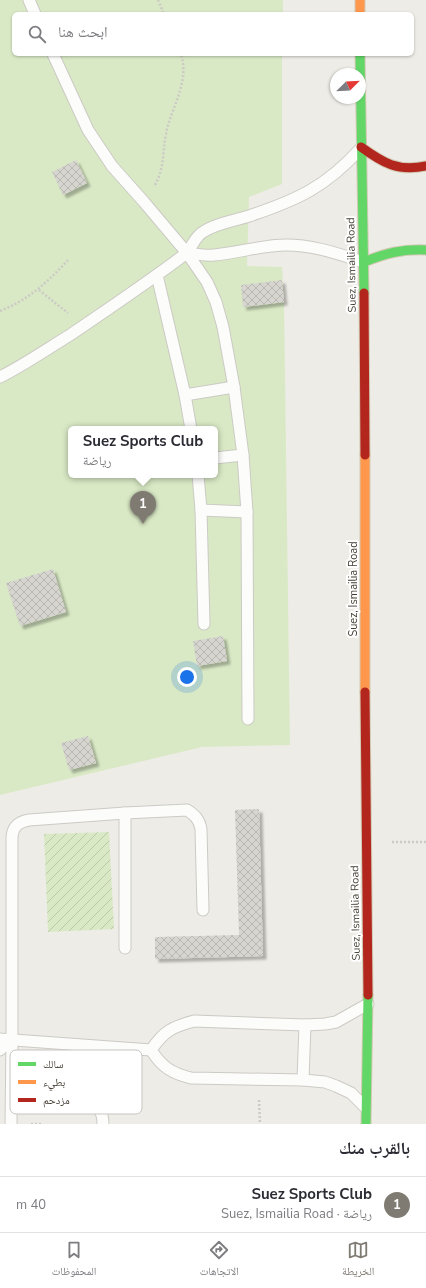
<!DOCTYPE html>
<html lang="ar">
<meta charset="utf-8">
<style>
:root{--surface:#fff;--page:#f2f2f3;--text:#2b2b33;--muted:#7c7c81;--line:#e1e1e2;--accent:#7f7b72}
body{margin:0;font-family:"Nunito Sans","Noto Naskh Arabic",sans-serif;background:var(--page);color:var(--text);direction:rtl}
.compass{position:absolute;left:330px;top:68px;width:36px;height:36px;border-radius:50%;background:var(--surface);box-shadow:0 1px 3px #0004;rotate:66deg}
.you{position:absolute;left:187px;top:677px;width:14px;height:14px;margin:-10px;border:3px solid #fff;border-radius:50%;background:#1a73e8;box-shadow:0 0 0 6px #1a73e833}
.badge{display:grid;place-items:center;width:26px;height:26px;border-radius:50%;background:var(--accent);color:#fff;font-size:13px;font-weight:700}
.pin{position:absolute;translate:-50% -33px;filter:drop-shadow(0 1px 2px #0008)}
.pin::after{content:'';position:absolute;top:21px;width:14px;height:12px;background:inherit;clip-path:polygon(0 0,100% 0,50% 100%)}
.popup{position:absolute;left:68px;top:426px;width:150px;height:52px;box-sizing:border-box;display:grid;place-content:center;border-radius:6px;background:var(--surface);filter:drop-shadow(0 1px 3px #0005);font-size:13px;white-space:nowrap;color:var(--muted)}
.popup b{font-size:15px;color:var(--text)}
.popup::after{content:'';position:absolute;left:50%;top:100%;margin-left:-8px;border:8px solid transparent;border-top-color:var(--surface)}
.list{margin:0;padding:0;list-style:none}
h2{display:flex;justify-content:space-between;align-items:center;height:52px;margin:0;padding:0 16px;font-size:17px}
h2 small{font-size:13px;font-weight:400;color:var(--muted)}
.list li{display:grid;grid-template-columns:26px 1fr auto;gap:12px;align-items:center;box-sizing:border-box;height:56px;padding:0 16px;border-top:1px solid var(--line)}
.list b{display:block;font-size:15px;white-space:nowrap}
.list p{margin:0;font-size:13px;white-space:nowrap;color:var(--muted)}
.list em{font-size:13px;font-style:normal;color:var(--muted)}
.icon{flex:none;width:22px;height:22px;fill:none;stroke:currentColor;stroke-width:2;stroke-linecap:round;stroke-linejoin:round}
.map{position:relative;flex:none;width:426px;height:1124px;overflow:hidden;direction:ltr}
.search{position:absolute;background:var(--surface);box-shadow:0 1px 3px #0004;left:12px;right:12px;top:12px;height:44px;display:flex;align-items:center;gap:10px;box-sizing:border-box;padding:0 14px;border-radius:6px;color:var(--muted);font-size:15px}
.sheet{height:108px;background:var(--surface)}
nav{display:flex;justify-content:space-around;align-items:center;box-sizing:border-box;height:56px;border-top:1px solid var(--line);background:var(--surface);font-size:11px;color:var(--muted)}
nav a{display:grid;justify-items:center;gap:2px}
nav .on{color:var(--accent)}
.map>svg:first-child{display:block}
</style>
<div class="map">
<svg width="426" height="1124" viewBox="0 0 426 1124">
<defs>
<pattern id="garden-furrows" width="10" height="10" patternUnits="userSpaceOnUse"><rect width="10" height="10" fill="#d9e9c5"/><path d="M-1 1l2-2M0 10L10 0M9 11l2-2" fill="none" stroke="#bbc9aa"/></pattern>
<pattern id="building-cross-hatch" width="8" height="8" patternUnits="userSpaceOnUse"><rect width="8" height="8" fill="#d7d5cf"/><path d="M0 0l8 8M0 8l8-8" fill="none" stroke="#bab8b2"/></pattern>
<filter id="shadow"><feDropShadow dx="3.5" dy="3.5" stdDeviation="1" flood-color="#0004"/></filter>
</defs>
<rect width="100%" height="100%" fill="#eeece6"/>
<path fill="#d9e9c5" fill-rule="evenodd" d="M 0,0 L 283,0 L 283,14 L 14,14 L 14,54 L 282,54 L 282,184 L 249,197 L 247,266 L 282,267 L 284,302 L 290,745 L 202,747 L 0,795 ZM 71,429 L 215,429 L 215,475 L 71,475 Z"/>
<path fill="url(#garden-furrows)" d="M 109,832 L 114,929 L 48,932 L 44,834 Z"/>
<g fill="url(#building-cross-hatch)" filter="url(#shadow)">
<path d="M 76,160 L 87,183 L 63,195 L 52,172 Z"/>
<path d="M 282,280 L 284,302 L 243,307 L 241,285 Z"/>
<path d="M 53,569 L 66,612 L 20,626 L 6,583 Z"/>
<path d="M 223,636 L 227,661 L 197,666 L 193,641 Z"/>
<path d="M 88,736 L 96,763 L 69,770 L 61,743 Z"/>
<path d="M 259,809 L 263,956 L 155,959 L 155,937 L 239,935 L 235,810 Z"/>
<path d="M 91,1055 L 112,1056 L 112,1097 L 91,1097 Z"/>
</g>
<g fill="none" stroke-linecap="round" stroke-linejoin="round">
<defs>
<g id="lane">
<path d="M 29,0 L 35,14"/>
<path d="M 53,54 L 88,130 L 112,166 L 144,202 L 187,253 L 207,282 L 216,302 L 223,327 L 234,387 L 243,455 L 247,512 L 248,719"/>
<path d="M 187,253 C 196,254 205,256 214,255 C 238,253 262,245 286,245 C 314,245 338,254 364,262"/>
<path d="M 157,275 L 185,395 L 191,429"/>
<path d="M 0,377 C 24,365 47,349 70,335 C 108,309 147,283 184,255 C 192,249 194,237 203,232 C 216,223 234,221 249,216 C 297,200 326,187 361,148"/>
<path d="M 185,395 L 234,387"/>
<path d="M 215,458 L 243,455"/>
<path d="M 198,475 L 201,510 L 204,624"/>
<path d="M 201,510 L 247,512"/>
<path d="M 125,948 L 125,813"/>
<path d="M 0,1039 L 151,1050"/>
<path d="M 77,1045 C 78,1057 78,1068 79,1080 C 79,1085 78,1091 80,1096 C 84,1112 103,1098 103,1124"/>
<path d="M 0,1050 L 12,1039"/>
<path d="M 303,1080 L 305,1025"/>
<path d="M 365,1107 L 351,1093 L 336,1086 L 325,1082 L 303,1080 L 191,1078 C 171,1073 162,1067 151,1050 C 164,1031 172,1027 194,1021 L 305,1025 L 325,1024 L 336,1022 L 368,1004"/>
<path d="M 11,1124 L 12,1039 L 12,839 C 12,827 18,822 29,820 L 125,813 L 187,810 C 195,815 199,819 201,829 L 203,910"/>
</g>
<g id="fast">
<path d="M 360,54 L 364,293"/>
<path d="M 364,262 C 386,253 402,249 426,250"/>
<path d="M 366,1124 L 368,995"/>
</g>
<g id="slow">
<path d="M 360,0 L 360,14"/>
<path d="M 365,455 L 365,692"/>
</g>
<g id="jam">
<path d="M 361,147 C 383,163 398,172 426,166"/>
<path d="M 364,293 L 365,455"/>
<path d="M 365,692 L 368,995"/>
</g>
</defs>
<use href="#lane" stroke="#cccac4" stroke-width="13"/>
<use href="#fast" stroke="#d1c9b3" stroke-width="11"/>
<use href="#slow" stroke="#d1c9b3" stroke-width="11"/>
<use href="#jam" stroke="#d1c9b3" stroke-width="11"/>
<g stroke="#cccac5" stroke-width="2.5" stroke-dasharray="2 2" stroke-linecap="butt">
<path d="M 158,0 L 164,14"/>
<path d="M 155,185 C 165,167 162,153 166,134 C 171,107 190,83 181,54"/>
<path d="M 39,290 L 68,313"/>
<path d="M 0,311 C 28,300 48,282 68,260"/>
<path d="M 392,842 L 426,842"/>
<path d="M 259,1100 L 260,1124"/>
<path d="M 31,1124 L 41,1124"/>
</g>
<use href="#lane" stroke="#fcfcfb" stroke-width="11"/>
<use href="#fast" stroke="#63d668" stroke-width="9"/>
<use href="#slow" stroke="#ff974d" stroke-width="9"/>
<use href="#jam" stroke="#b3261e" stroke-width="9"/>
</g>
<g text-anchor="middle" stroke-width="4" stroke-linejoin="round" paint-order="stroke">
<g font-size="11" fill="#433e33" stroke="#fff">
<text transform="translate(351 265) rotate(-91)" y="4">Suez, Ismailia Road</text>
<text transform="translate(353 589) rotate(-90)" y="4">Suez, Ismailia Road</text>
<text transform="translate(355 913) rotate(-91)" y="4">Suez, Ismailia Road</text>
</g>
</g>
<rect x="10" y="1050" width="132" height="64" rx="6" fill="#fff" stroke="#c7c5c2" stroke-width="1"/>
<rect x="18" y="1062" width="18" height="4" fill="#63d668"/>
<rect x="18" y="1080" width="18" height="4" fill="#ff974d"/>
<rect x="18" y="1098" width="18" height="4" fill="#b3261e"/>
<g font-size="11" fill="#433e33">
<text x="43" y="1068">سالك</text>
<text x="43" y="1086">بطيء</text>
<text x="43" y="1104">مزدحم</text>
</g>
</svg>
<svg class="compass" viewBox="-18 -18 36 36"><path d="M0-13l5 13h-10z" fill="#e53935"/><path d="M0 13l5-13h-10z" fill="#7c7c81"/></svg>
<div class="you"></div>
<div class="pin badge" style="left:143px;top:524px">1</div>
<div class="popup"><b>Suez Sports Club</b>رياضة</div>
<div class="search"><svg class="icon" aria-label="search" viewBox="0 0 24 24"><circle cx="10" cy="10" r="6"/><path d="M15 15l6 6"/></svg>ابحث هنا</div>
</div>
<section class="sheet">
<h2>بالقرب منك<small></small></h2>
<ul class="list">
<li><span class="badge">1</span><div><b>Suez Sports Club</b><p>رياضة · Suez, Ismailia Road</p></div><em>40 m</em></li>
</ul>
</section>
<nav>
<a class="on"><svg class="icon" aria-label="map" viewBox="0 0 24 24"><path d="M3 6l6-2 6 2 6-2v14l-6 2-6-2-6 2zM9 4v14M15 6v14"/></svg>الخريطة</a>
<a><svg class="icon" aria-label="directions" viewBox="0 0 24 24"><path d="M12 3l9 9-9 9-9-9zM9 14v-3h6M13 9l2 2-2 2"/></svg>الاتجاهات</a>
<a><svg class="icon" aria-label="saved" viewBox="0 0 24 24"><path d="M7 4h10v16l-5-4-5 4z"/></svg>المحفوظات</a>
</nav>
